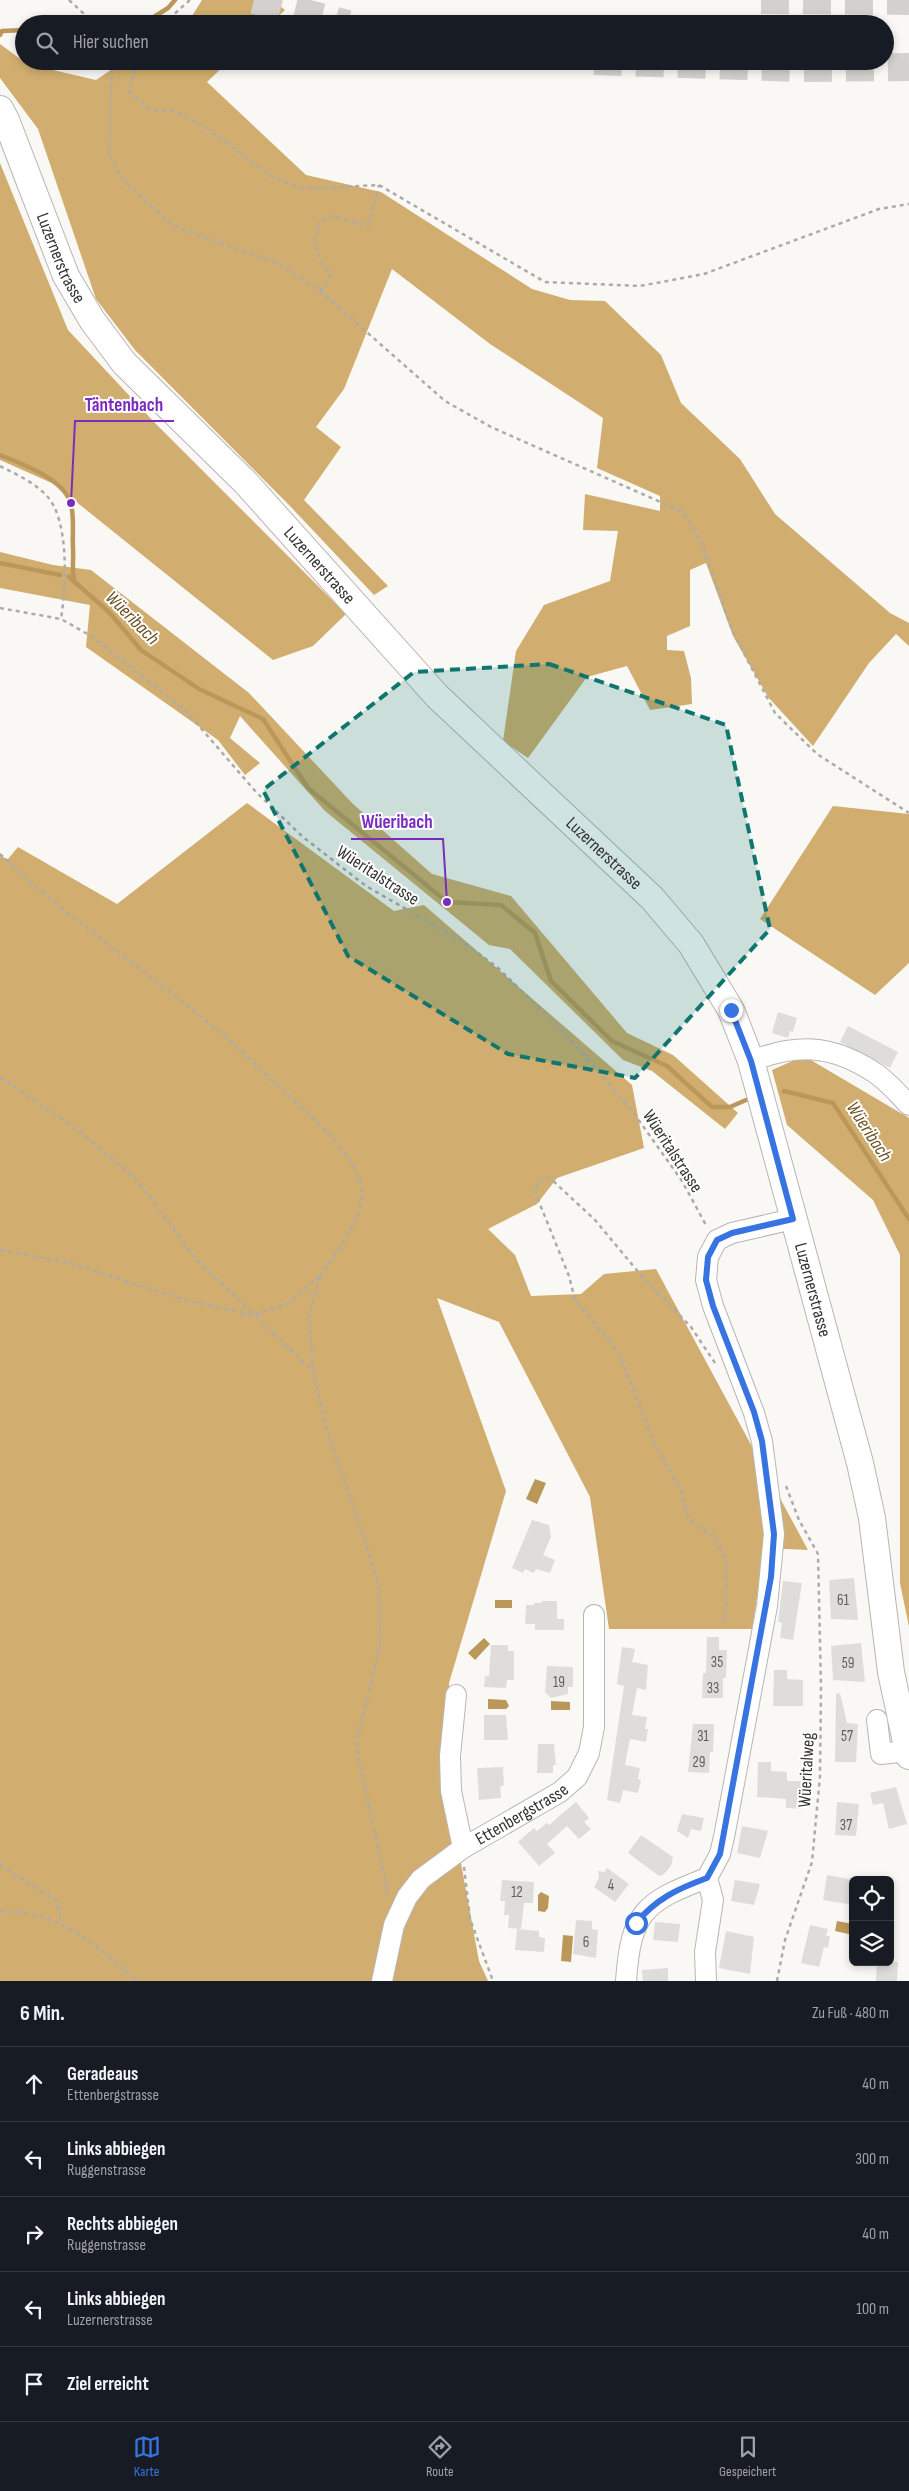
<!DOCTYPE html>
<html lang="de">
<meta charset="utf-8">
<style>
:root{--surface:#171b24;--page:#20242c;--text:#f1f3f6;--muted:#9ea1a6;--line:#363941;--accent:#3873e2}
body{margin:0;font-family:"Sofia Sans Condensed",sans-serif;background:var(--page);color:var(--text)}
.controls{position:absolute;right:15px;bottom:15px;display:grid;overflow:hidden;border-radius:8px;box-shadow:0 2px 8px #0003}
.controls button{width:45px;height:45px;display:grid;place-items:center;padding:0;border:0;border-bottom:1px solid var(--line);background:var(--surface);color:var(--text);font:25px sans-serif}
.stop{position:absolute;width:15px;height:15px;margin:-11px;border:4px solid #3873e2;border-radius:50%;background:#fff}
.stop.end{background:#3873e2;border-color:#fff;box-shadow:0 1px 5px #0008}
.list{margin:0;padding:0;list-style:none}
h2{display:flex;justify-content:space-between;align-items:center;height:65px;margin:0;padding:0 20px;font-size:21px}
h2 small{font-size:16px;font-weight:400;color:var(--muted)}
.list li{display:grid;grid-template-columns:32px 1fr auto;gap:15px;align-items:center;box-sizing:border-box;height:75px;padding:0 20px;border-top:1px solid var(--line)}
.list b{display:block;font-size:19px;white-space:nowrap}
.list p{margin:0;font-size:16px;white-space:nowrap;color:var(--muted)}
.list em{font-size:16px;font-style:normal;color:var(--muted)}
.icon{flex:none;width:28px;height:28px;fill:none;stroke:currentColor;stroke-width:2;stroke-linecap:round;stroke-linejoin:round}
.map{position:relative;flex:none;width:909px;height:1981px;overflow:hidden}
.search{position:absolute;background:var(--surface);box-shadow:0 2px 8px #0003;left:15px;right:15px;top:15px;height:55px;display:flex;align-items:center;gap:12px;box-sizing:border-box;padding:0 18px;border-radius:28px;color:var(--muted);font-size:19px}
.sheet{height:440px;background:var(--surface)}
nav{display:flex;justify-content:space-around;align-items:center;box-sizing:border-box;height:70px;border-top:1px solid var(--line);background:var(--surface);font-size:14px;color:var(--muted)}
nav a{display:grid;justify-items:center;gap:2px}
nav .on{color:var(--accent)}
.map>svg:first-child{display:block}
</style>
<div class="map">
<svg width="909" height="1981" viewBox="0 0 909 1981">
<rect width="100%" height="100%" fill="#faf8f5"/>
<g fill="#d1ae6f">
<path d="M 202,0 L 273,0 L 285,10 L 270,24 L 187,24 Z"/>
<path d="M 0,44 L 27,64 L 96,80 L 124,61 L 229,61 L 207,82 L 306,175 L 381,192 L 532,289 L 570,300 L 605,301 L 661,355 L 681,403 L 740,459 L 775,514 L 890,613 L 909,623 L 909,646 L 896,634 L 869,663 L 813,746 L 768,697 L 733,636 L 706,563 L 690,570 L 690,626 L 667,636 L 667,650 L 684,651 L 691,678 L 692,704 L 650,710 L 627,666 L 587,677 L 528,758 L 503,741 L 516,651 L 544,605 L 610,581 L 618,531 L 583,530 L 585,494 L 660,511 L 660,496 L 597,468 L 603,418 L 490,344 L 392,269 L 344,389 L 316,427 L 341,447 L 304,500 L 388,586 L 374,595 L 290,506 L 135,350 L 96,299 L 38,129 L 0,78 Z"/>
<path d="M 0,163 L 68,330 L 154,422 L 346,614 L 313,646 L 273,660 L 54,484 L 0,460 Z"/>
<path d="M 0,552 L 53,565 L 91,570 L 249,693 L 353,804 L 432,874 L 511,896 L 627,1033 L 673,1055 L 738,1113 L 725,1129 L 652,1071 L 623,1060 L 510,949 L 489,945 L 325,811 L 240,716 L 230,738 L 260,763 L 245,775 L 218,740 L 86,647 L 90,605 L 0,588 Z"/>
<path d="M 247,803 L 394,911 L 424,905 L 632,1085 L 644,1148 L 557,1178 L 537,1204 L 488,1229 L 515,1255 L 531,1296 L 581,1294 L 604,1274 L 656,1269 L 808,1550 L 765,1548 L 752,1629 L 609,1629 L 590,1497 L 499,1322 L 437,1298 L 506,1491 L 449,1683 L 448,1793 L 479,1961 L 488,1981 L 0,1981 L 0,856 L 8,859 L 18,847 L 117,904 Z"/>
<path d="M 833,806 L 909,814 L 909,963 L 875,995 L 760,919 Z"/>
<path d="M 804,1056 L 909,1118 L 909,1627 L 900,1583 L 900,1255 L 873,1200 L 787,1125 L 772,1070 Z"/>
</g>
<g fill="#bb9859">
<path d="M 535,1479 L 546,1483 L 537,1504 L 526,1499 Z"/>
<rect x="495" y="1600" width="17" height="8"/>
<path d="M 484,1638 L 490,1644 L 475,1660 L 468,1653 Z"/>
<path d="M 488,1699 L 506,1700 L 509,1706 L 506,1709 L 488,1709 Z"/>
<path d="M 551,1701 L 570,1702 L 570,1710 L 551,1710 Z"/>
<path d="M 541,1892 L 549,1896 L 548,1908 L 545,1912 L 538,1911 L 538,1895 Z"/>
<path d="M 837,1921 L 853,1924 L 853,1935 L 835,1931 Z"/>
<path d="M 563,1935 L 573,1936 L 571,1962 L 561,1961 Z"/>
</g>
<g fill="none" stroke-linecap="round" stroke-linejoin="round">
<g stroke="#bb9859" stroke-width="4.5">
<path d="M 143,24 L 168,8 L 175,0"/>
<path d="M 0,35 L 2,31 L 24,30"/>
<path d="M 0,455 C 22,464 61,478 70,501 C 75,514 72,534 73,548 C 74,560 71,571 75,583"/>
<path d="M 0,563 L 60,575"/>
<path d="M 69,577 L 110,613 L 141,650 L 199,689 L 263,719 L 308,788 L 447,902 L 501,905 L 535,933 L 551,981 L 612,1041 L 667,1066 L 712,1107 L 730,1107 L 746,1100"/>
<path d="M 784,1091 L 833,1103 L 909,1219"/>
</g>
</g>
<g fill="#dfddda">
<path d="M 778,1012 L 797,1018 L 793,1032 L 790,1031 L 788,1038 L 772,1033 Z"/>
<path d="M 848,1026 L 898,1052 L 890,1068 L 840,1042 Z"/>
<path d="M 532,1520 L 549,1525 L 551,1537 L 543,1555 L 555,1560 L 550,1573 L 536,1569 L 534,1573 L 525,1569 L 523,1573 L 512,1568 Z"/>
<path d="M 854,1578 L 858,1620 L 831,1619 L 829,1580 Z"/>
<path d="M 783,1581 L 802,1583 L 793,1640 L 780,1638 L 782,1623 L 778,1622 Z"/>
<path d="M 542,1601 L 557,1601 L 557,1619 L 564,1619 L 564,1630 L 535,1630 L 535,1624 L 525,1624 L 526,1605 L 534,1605 L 534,1603 L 542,1603 Z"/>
<path d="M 707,1637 L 719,1637 L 719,1650 L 727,1650 L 726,1678 L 723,1678 L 723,1698 L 702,1698 L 703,1673 L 706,1673 Z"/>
<path d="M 861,1643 L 865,1682 L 833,1680 L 831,1646 Z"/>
<path d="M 491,1645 L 508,1645 L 508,1651 L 514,1651 L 514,1680 L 507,1680 L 506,1688 L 484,1687 L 485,1676 L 489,1676 Z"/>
<path d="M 622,1647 L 635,1649 L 632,1662 L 648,1665 L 646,1690 L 637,1688 L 632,1715 L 647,1717 L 645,1729 L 648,1729 L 646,1742 L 630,1739 L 625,1765 L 640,1768 L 638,1779 L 641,1780 L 638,1793 L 623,1790 L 620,1803 L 607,1800 L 624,1686 L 617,1684 Z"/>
<path d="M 547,1666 L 573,1667 L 573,1687 L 568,1687 L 568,1694 L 551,1698 L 545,1692 Z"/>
<path d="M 774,1670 L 787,1670 L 787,1679 L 803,1680 L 803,1706 L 773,1706 Z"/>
<path d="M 840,1693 L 847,1723 L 858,1724 L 856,1762 L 835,1762 L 836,1694 Z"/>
<path d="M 484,1715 L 506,1715 L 508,1740 L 484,1740 Z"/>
<path d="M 693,1724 L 714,1724 L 713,1752 L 710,1752 L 709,1773 L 688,1772 Z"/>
<path d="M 538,1744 L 554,1744 L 556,1765 L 553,1765 L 553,1773 L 537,1773 Z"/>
<path d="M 758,1762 L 771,1762 L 771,1771 L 787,1772 L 787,1781 L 803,1781 L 802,1809 L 786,1808 L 786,1799 L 757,1797 Z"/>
<path d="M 503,1767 L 504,1785 L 500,1787 L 501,1798 L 479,1800 L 477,1768 Z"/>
<path d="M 896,1787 L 907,1824 L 889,1829 L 883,1803 L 873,1805 L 870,1793 Z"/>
<path d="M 576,1802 L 589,1818 L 584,1822 L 591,1829 L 579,1839 L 567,1826 L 547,1844 L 555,1853 L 539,1866 L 518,1842 L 534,1828 L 537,1831 L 547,1823 L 549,1825 Z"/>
<path d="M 837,1802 L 859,1804 L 856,1836 L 835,1835 Z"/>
<path d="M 682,1814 L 704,1818 L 701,1831 L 691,1829 L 688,1838 L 677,1831 Z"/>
<path d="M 742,1826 L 768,1831 L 760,1858 L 737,1853 Z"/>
<path d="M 641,1835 L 673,1857 L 671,1866 L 664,1874 L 659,1876 L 628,1853 Z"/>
<path d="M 607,1868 L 629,1884 L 615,1902 L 594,1887 L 599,1878 L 598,1871 L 604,1872 Z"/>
<path d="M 827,1875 L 853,1880 L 853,1905 L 823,1900 Z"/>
<path d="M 502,1880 L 534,1882 L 533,1903 L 524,1903 L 521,1929 L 508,1928 L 509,1915 L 504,1915 L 505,1901 L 500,1901 Z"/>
<path d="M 735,1880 L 760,1884 L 754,1905 L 731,1901 Z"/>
<path d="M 576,1920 L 592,1921 L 592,1929 L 598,1930 L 596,1958 L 573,1954 Z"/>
<path d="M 655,1922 L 680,1924 L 678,1942 L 653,1940 Z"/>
<path d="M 810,1925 L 828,1929 L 826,1936 L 830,1936 L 828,1948 L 824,1947 L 819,1967 L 801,1963 Z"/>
<path d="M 517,1929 L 539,1931 L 539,1937 L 545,1938 L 544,1952 L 515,1950 Z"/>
<path d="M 726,1931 L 754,1937 L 750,1974 L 719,1968 Z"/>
<path d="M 877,1962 L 898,1962 L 897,1981 L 876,1981 Z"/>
<path d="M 668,1968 L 668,1981 L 643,1981 L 642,1970 Z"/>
</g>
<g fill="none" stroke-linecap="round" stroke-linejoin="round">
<g stroke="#d2d1ce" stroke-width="28" stroke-dasharray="28 14" stroke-linecap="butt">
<path d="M 254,0 L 348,24"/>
<path d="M 761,0 L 909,1"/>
<path d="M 594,61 L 800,68 L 909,67"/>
</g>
<defs>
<g id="minor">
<path d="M 751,1061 C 796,1044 830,1044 872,1071 C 886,1079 898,1094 909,1105"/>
<path d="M 456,1695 L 450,1756 L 451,1791 L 463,1848"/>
<path d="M 877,1720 L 881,1754 L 907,1751"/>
<path id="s1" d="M 382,1981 L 394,1925 L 407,1897 L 421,1879 L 463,1848 L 560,1792 L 577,1777 L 589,1753 L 594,1727 L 594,1615"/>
<path d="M 626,1981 C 631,1913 643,1902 707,1878"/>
<path d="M 706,1981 L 705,1952 L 713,1900 L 707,1878 L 720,1854 L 724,1837 L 767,1606 L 774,1534 L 762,1441 L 754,1413 L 713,1306 L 706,1280 L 708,1257 L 717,1240 L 732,1233 L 793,1219"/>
</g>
<g id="major">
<path id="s2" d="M 0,109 L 6,120 L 66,276 L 92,320 L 124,363 L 246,483 L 437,696 L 652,898 L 691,944 L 731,1010 L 751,1061 L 860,1463 L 872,1518 L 891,1672 L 909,1756"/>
</g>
</defs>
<use href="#minor" stroke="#b7b6b3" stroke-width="22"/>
<use href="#major" stroke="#b7b6b3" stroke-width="28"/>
<g stroke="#adaba9" stroke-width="2.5" stroke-dasharray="4 4" stroke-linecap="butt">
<path d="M 69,0 L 95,24"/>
<path d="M 163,24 L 190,0"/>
<path d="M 112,61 L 109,155 L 123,180 L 171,225 L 277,263 L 320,291 L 445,401 L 491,427 L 683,512 L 700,540 L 732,630 L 775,713 L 817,754 L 909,813"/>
<path d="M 138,61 L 129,92 L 153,111 L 175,111 L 205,127 L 272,177 L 303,189 L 379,185 L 545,282 L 640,286 L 704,274 L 879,209 L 909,204"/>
<path d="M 320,291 L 331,275 C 316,254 311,247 320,221 L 334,215 L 350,222 L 368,225 L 379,185"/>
<path d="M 0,466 C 16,474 33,482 46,495 C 70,519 66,588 61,619"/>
<path d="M 0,608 L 61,619 L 93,637 L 187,712 L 256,792 L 303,837 L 366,886 L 460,940 L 498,968 L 565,1033 L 633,1112 L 682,1181 L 707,1227"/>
<path d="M 0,854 C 69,920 150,973 223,1035 C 243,1052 262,1071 281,1089 C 311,1117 351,1146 361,1187 C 367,1214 335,1254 321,1275"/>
<path d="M 0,1077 L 80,1132 L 135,1178 L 197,1260 L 312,1370"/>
<path d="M 0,1250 L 73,1264 L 185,1300 L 253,1315 L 287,1304 L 321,1275 L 309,1315 L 313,1371 L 325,1423 L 379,1584 L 380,1645 L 356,1745 L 388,1896"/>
<path d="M 715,1363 L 691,1327 L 640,1274 L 595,1220 L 550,1178 L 538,1180 L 535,1192 L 569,1276 L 575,1300 L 619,1353 L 655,1445 L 681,1491 L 689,1519 L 715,1538 L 726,1560 L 725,1625"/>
<path d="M 0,1865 L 57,1901 L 61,1922"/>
<path d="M 464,1867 L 470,1919 L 493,1981"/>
<path d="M 0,1911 C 65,1913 90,1941 137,1981"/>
<path d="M 777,1981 L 785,1940 L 812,1862 L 820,1776 L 821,1687 L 818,1554 L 799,1520 L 786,1486"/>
</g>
<use href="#minor" stroke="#fff" stroke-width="20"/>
<use href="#major" stroke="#fff" stroke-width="26"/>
</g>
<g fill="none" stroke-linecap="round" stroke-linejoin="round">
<path stroke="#3873e2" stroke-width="6" d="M 636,1923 C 656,1899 677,1889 707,1878 L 720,1854 L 771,1577 L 774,1534 L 762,1441 L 754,1412 L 713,1306 L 706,1280 L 708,1257 L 717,1240 L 732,1233 L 793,1219 L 751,1061 L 731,1010"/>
</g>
<path fill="#0f766e" fill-opacity="0.2" stroke="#0f766e" stroke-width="4" stroke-dasharray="10 6" stroke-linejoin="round" d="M 549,664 L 726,725 L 770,929 L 635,1078 L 508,1054 L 348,956 L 263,790 L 414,672 Z"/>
<g text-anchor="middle" stroke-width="4" stroke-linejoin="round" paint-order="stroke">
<g font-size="15" fill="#5f5e5c">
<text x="843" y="1605">61</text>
<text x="717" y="1667">35</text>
<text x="848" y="1668">59</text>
<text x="559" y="1687">19</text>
<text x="713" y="1693">33</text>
<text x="703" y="1741">31</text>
<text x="847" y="1741">57</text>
<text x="699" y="1767">29</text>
<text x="846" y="1830">37</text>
<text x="611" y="1890">4</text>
<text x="517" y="1897">12</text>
<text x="586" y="1947">6</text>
</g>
<g font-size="18" fill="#343332" stroke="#fff">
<text dy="6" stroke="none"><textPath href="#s2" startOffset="161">Luzernerstrasse</textPath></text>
<text dy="6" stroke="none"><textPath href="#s2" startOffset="566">Luzernerstrasse</textPath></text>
<text dy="6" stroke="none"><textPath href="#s2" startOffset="971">Luzernerstrasse</textPath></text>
<text transform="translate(378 875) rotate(33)" y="6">Wüeritalstrasse</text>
<text transform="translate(673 1151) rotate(57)" y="6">Wüeritalstrasse</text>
<text dy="6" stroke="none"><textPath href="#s2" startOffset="1466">Luzernerstrasse</textPath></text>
<text transform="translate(806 1770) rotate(-87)" y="6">Wüeritalweg</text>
<text dy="6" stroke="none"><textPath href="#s1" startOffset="231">Ettenbergstrasse</textPath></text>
</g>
<g font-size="19" font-style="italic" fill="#6b5222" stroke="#fff">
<text transform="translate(133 617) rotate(45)" y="7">Wüeribach</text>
<text transform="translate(870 1131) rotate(57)" y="7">Wüeribach</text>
</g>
</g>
<path fill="none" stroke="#7b2cbf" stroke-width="2" d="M71 503L75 421H174M447 902L443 839H351"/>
<g fill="#7b2cbf" stroke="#fff" stroke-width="2">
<circle cx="71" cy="503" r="5"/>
<circle cx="447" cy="902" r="5"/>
</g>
<g font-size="19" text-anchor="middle" font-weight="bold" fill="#7b2cbf" stroke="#fff" stroke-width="4" stroke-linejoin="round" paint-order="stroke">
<text x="124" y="411">Täntenbach</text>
<text x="397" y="828">Wüeribach</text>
</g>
</svg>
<div class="controls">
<button><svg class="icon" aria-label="locate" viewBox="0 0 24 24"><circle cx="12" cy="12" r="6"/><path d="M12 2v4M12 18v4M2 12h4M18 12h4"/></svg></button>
<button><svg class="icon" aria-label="layers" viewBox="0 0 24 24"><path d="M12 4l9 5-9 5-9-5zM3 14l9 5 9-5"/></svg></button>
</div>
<div class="stop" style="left:636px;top:1923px"></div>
<div class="stop end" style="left:731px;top:1010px"></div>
<div class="search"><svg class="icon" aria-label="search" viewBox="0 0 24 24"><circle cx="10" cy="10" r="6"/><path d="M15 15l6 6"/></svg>Hier suchen</div>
</div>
<section class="sheet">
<h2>6 Min.<small>Zu Fuß · 480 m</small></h2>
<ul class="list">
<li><svg class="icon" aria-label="ahead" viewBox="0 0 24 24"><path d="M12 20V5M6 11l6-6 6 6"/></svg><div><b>Geradeaus</b><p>Ettenbergstrasse</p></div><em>40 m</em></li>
<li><svg class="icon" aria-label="left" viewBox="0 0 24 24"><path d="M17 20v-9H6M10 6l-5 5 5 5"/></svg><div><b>Links abbiegen</b><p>Ruggenstrasse</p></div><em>300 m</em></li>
<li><svg class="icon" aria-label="right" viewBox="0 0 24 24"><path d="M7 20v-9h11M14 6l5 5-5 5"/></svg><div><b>Rechts abbiegen</b><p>Ruggenstrasse</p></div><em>40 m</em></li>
<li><svg class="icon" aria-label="left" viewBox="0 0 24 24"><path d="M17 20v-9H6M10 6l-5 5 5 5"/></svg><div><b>Links abbiegen</b><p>Luzernerstrasse</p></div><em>100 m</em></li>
<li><svg class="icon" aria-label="arrive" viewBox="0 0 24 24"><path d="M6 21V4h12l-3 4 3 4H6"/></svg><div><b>Ziel erreicht</b></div></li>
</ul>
</section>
<nav>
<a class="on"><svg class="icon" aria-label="map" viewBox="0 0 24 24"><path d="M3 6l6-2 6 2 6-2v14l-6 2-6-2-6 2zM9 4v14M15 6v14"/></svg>Karte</a>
<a><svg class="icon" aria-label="directions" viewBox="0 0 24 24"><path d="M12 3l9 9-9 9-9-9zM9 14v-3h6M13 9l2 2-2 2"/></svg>Route</a>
<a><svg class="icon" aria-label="saved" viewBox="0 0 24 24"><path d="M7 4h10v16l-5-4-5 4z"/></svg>Gespeichert</a>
</nav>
